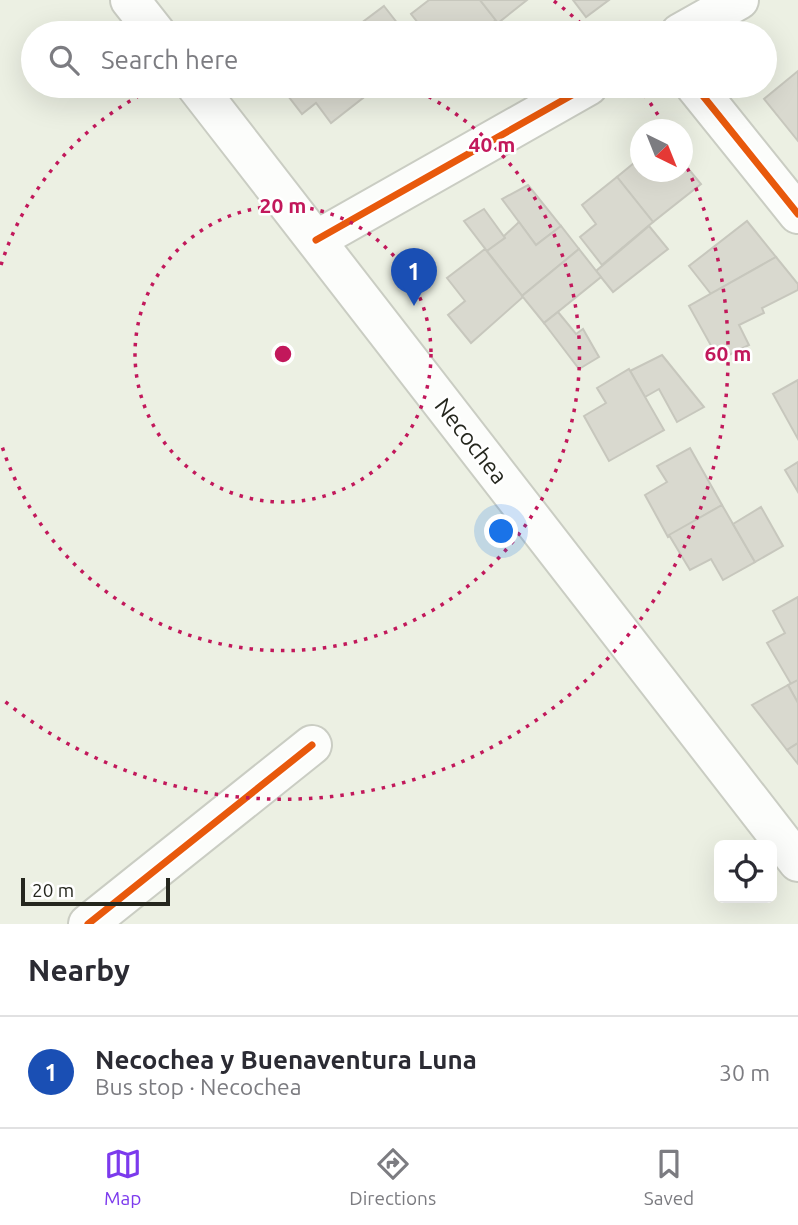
<!DOCTYPE html>
<meta charset="utf-8">
<style>
:root{--surface:#fff;--page:#f2f2f3;--text:#2b2b33;--muted:#7c7c81;--line:#e1e1e2;--accent:#7c3aed}
body{margin:0;font-family:Ubuntu,sans-serif;background:var(--page);color:var(--text)}
.controls{position:absolute;right:21px;bottom:21px;display:grid;overflow:hidden;border-radius:10px;box-shadow:0 7px 28px #0002}
.controls button{width:63px;height:63px;display:grid;place-items:center;padding:0;border:0;border-bottom:2px solid var(--line);background:var(--surface);color:var(--text);font:35px sans-serif}
.compass{position:absolute;left:630px;top:119px;width:63px;height:63px;border-radius:50%;background:var(--surface);box-shadow:0 7px 28px #0002;rotate:137deg}
.scale{position:absolute;left:21px;bottom:18px;width:149px;box-sizing:border-box;padding-left:7px;border:4px solid #25271e;border-top:0;font-size:19px;line-height:24px;white-space:nowrap;color:#25271e;-webkit-text-stroke:5px #fff;paint-order:stroke}
.you{position:absolute;left:502px;top:532px;width:24px;height:24px;margin:-18px;border:5px solid #fff;border-radius:50%;background:#1a73e8;box-shadow:0 0 0 10px #1a73e833}
.badge{display:grid;place-items:center;width:46px;height:46px;border-radius:50%;background:var(--accent);color:#fff;font-size:23px;font-weight:700}
.pin{position:absolute;translate:-50% -58px;filter:drop-shadow(0 2px 4px #0008)}
.pin::after{content:'';position:absolute;top:37px;width:24px;height:21px;background:inherit;clip-path:polygon(0 0,100% 0,50% 100%)}
.list{margin:0;padding:0;list-style:none}
h2{display:flex;justify-content:space-between;align-items:center;height:91px;margin:0;padding:0 28px;font-size:30px}
h2 small{font-size:23px;font-weight:400;color:var(--muted)}
.list li{display:grid;grid-template-columns:46px 1fr auto;gap:21px;align-items:center;box-sizing:border-box;height:112px;padding:0 28px;border-top:2px solid var(--line)}
.list b{display:block;font-size:26px;white-space:nowrap}
.list p{margin:0;font-size:23px;white-space:nowrap;color:var(--muted)}
.list em{font-size:23px;font-style:normal;color:var(--muted)}
.icon{flex:none;width:38px;height:38px;fill:none;stroke:currentColor;stroke-width:2;stroke-linecap:round;stroke-linejoin:round}
.map{position:relative;flex:none;width:798px;height:924px;overflow:hidden}
.search{position:absolute;background:var(--surface);box-shadow:0 7px 28px #0002;left:21px;right:21px;top:21px;height:77px;display:flex;align-items:center;gap:18px;box-sizing:border-box;padding:0 24px;border-radius:38px;color:var(--muted);font-size:26px}
.sheet{height:203px;background:var(--surface)}
nav{display:flex;justify-content:space-around;align-items:center;box-sizing:border-box;height:98px;border-top:2px solid var(--line);background:var(--surface);font-size:19px;color:var(--muted)}
nav a{display:grid;justify-items:center;gap:4px}
nav .on{color:var(--accent)}
.map>svg:first-child{display:block}
</style>
<div class="map">
<svg width="798" height="924" viewBox="0 0 798 924">
<rect width="100%" height="100%" fill="#ecf0e3"/>
<g fill="#d9d9cf" stroke="#c7c7bd" stroke-width="2">
<path d="M 429,0 L 480,0 L 496,20 L 479,33 L 450,33 L 446,28 L 439,33 L 426,33 L 411,14 Z"/>
<path d="M 480,0 L 527,0 L 498,23 Z"/>
<path d="M 573,0 L 609,0 L 586,17 Z"/>
<path d="M 384,6 L 405,33 L 348,33 Z"/>
<path d="M 798,71 L 798,141 L 764,99 Z"/>
<path d="M 284,86 L 361,86 L 368,94 L 331,123 L 316,103 L 302,114 L 282,88 Z"/>
<path d="M 640,158 L 640,172 L 682,172 L 682,161 L 701,184 L 653,222 L 617,177 Z"/>
<path d="M 617,177 L 653,222 L 602,265 L 580,237 L 596,224 L 582,205 Z"/>
<path d="M 528,185 L 561,226 L 536,245 L 502,199 Z"/>
<path d="M 484,209 L 505,238 L 487,251 L 464,221 Z"/>
<path d="M 747,221 L 776,257 L 711,294 L 689,266 Z"/>
<path d="M 519,222 L 536,245 L 561,226 L 579,249 L 522,296 L 487,251 L 505,238 L 504,236 Z"/>
<path d="M 649,226 L 668,249 L 613,292 L 596,271 Z"/>
<path d="M 485,249 L 523,297 L 471,343 L 448,315 L 465,301 L 447,278 Z"/>
<path d="M 579,249 L 601,277 L 544,323 L 522,296 Z"/>
<path d="M 776,257 L 798,284 L 798,290 L 762,308 L 764,313 L 739,325 L 749,345 L 719,360 L 689,306 Z"/>
<path d="M 558,312 L 576,334 L 583,329 L 599,357 L 579,369 L 544,323 Z"/>
<path d="M 662,355 L 704,407 L 677,422 L 659,389 L 645,397 L 630,371 Z"/>
<path d="M 629,369 L 664,430 L 609,461 L 584,416 L 606,403 L 597,388 Z"/>
<path d="M 798,380 L 798,439 L 773,394 Z"/>
<path d="M 690,448 L 722,505 L 668,537 L 645,495 L 667,482 L 657,466 Z"/>
<path d="M 798,462 L 798,492 L 785,470 Z"/>
<path d="M 722,505 L 755,562 L 723,580 L 711,559 L 690,570 L 669,535 Z"/>
<path d="M 761,507 L 783,546 L 755,562 L 733,524 Z"/>
<path d="M 798,597 L 798,680 L 791,684 L 767,643 L 785,633 L 773,611 Z"/>
<path d="M 798,680 L 798,703 L 788,685 Z"/>
<path d="M 788,685 L 798,703 L 798,743 L 787,750 L 752,705 Z"/>
<path d="M 798,743 L 798,764 L 787,750 Z"/>
</g>
<g fill="none" stroke-linecap="round" stroke-linejoin="round">
<defs>
<g id="minor">
<path d="M 680,33 L 739,0"/>
<path d="M 695,86 L 798,214"/>
<path d="M 316,240 L 588,86"/>
<path d="M 88,924 L 312,745"/>
</g>
<g id="secondary">
<path d="M 130,0 L 156,33"/>
<path d="M 196,86 L 798,862"/>
</g>
</defs>
<use href="#minor" stroke="#cacdc3" stroke-width="42"/>
<use href="#secondary" stroke="#cacdc3" stroke-width="42"/>
<use href="#minor" stroke="#fcfdfb" stroke-width="38"/>
<use href="#secondary" stroke="#fcfdfb" stroke-width="38"/>
<defs>
<g id="cycleway">
<path d="M 695,86 L 798,214"/>
<path d="M 316,240 L 588,86"/>
<path d="M 88,924 L 312,745"/>
</g>
</defs>
<use href="#cycleway" stroke="#fff" stroke-width="11"/>
<use href="#cycleway" stroke="#e8590c" stroke-width="7"/>
</g>
<g fill="none" stroke="#c2185b" stroke-width="3.5" stroke-dasharray="3.5 7">
<circle cx="283" cy="354" r="148"/>
<path d="M1 265A296 296 0 0 1 156 87M410 87A296 296 0 1 1 1 443"/>
<path d="M554 1A445 445 0 0 1 589 31M638 86A445 445 0 0 1 666 128M683 159A445 445 0 0 1 3 700"/>
</g>
<g text-anchor="middle" stroke-width="5" stroke-linejoin="round" paint-order="stroke">
<g font-size="23" fill="#25271e" stroke="#fff">
<text transform="translate(471 441) rotate(52)" y="8">Necochea</text>
</g>
</g>
<circle cx="283" cy="354" r="10" fill="#c2185b" stroke="#fff" stroke-width="3.5"/>
<g font-size="21" text-anchor="middle" font-weight="bold" fill="#c2185b" stroke="#fff" stroke-width="5" stroke-linejoin="round" paint-order="stroke">
<text x="492" y="152">40 m</text>
<text x="283" y="213">20 m</text>
<text x="728" y="361">60 m</text>
</g>
</svg>
<div class="controls">
<button><svg class="icon" aria-label="locate" viewBox="0 0 24 24"><circle cx="12" cy="12" r="6"/><path d="M12 2v4M12 18v4M2 12h4M18 12h4"/></svg></button>
</div>
<svg class="compass" viewBox="-18 -18 36 36"><path d="M0-13l5 13h-10z" fill="#e53935"/><path d="M0 13l5-13h-10z" fill="#7c7c81"/></svg>
<div class="scale">20 m</div>
<div class="you"></div>
<div class="pin badge" style="left:414px;top:306px;background:#1a4fb4">1</div>
<div class="search"><svg class="icon" aria-label="search" viewBox="0 0 24 24"><circle cx="10" cy="10" r="6"/><path d="M15 15l6 6"/></svg>Search here</div>
</div>
<section class="sheet">
<h2>Nearby<small></small></h2>
<ul class="list">
<li><span class="badge" style="background:#1a4fb4">1</span><div><b>Necochea y Buenaventura Luna</b><p>Bus stop · Necochea</p></div><em>30 m</em></li>
</ul>
</section>
<nav>
<a class="on"><svg class="icon" aria-label="map" viewBox="0 0 24 24"><path d="M3 6l6-2 6 2 6-2v14l-6 2-6-2-6 2zM9 4v14M15 6v14"/></svg>Map</a>
<a><svg class="icon" aria-label="directions" viewBox="0 0 24 24"><path d="M12 3l9 9-9 9-9-9zM9 14v-3h6M13 9l2 2-2 2"/></svg>Directions</a>
<a><svg class="icon" aria-label="saved" viewBox="0 0 24 24"><path d="M7 4h10v16l-5-4-5 4z"/></svg>Saved</a>
</nav>
